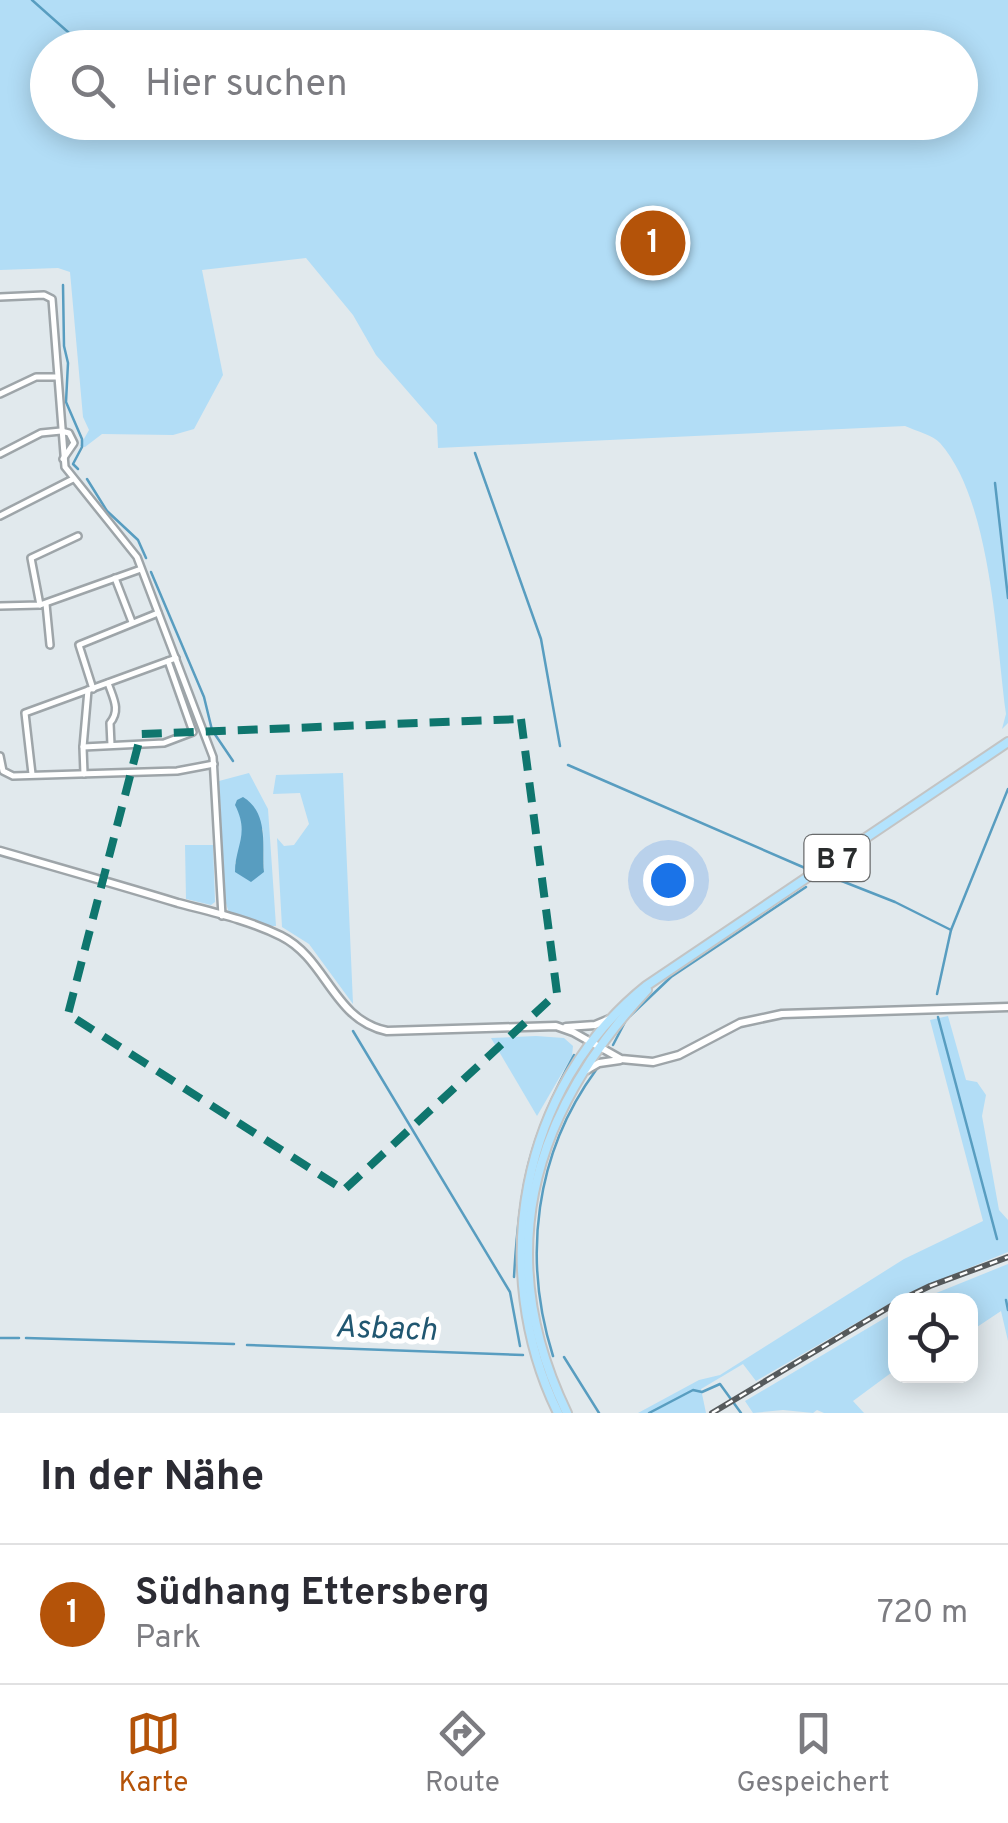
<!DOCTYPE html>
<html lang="de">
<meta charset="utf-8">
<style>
:root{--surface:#fff;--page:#f2f2f3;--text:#2b2b33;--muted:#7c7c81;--line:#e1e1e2;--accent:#b45309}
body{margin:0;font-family:Overpass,sans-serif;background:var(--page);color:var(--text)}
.controls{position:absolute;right:30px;bottom:30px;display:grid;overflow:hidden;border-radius:20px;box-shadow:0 5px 25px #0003}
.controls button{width:90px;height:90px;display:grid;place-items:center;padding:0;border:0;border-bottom:2px solid var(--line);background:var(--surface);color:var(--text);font:50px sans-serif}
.you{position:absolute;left:668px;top:880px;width:35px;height:35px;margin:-25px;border:8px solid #fff;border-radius:50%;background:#1a73e8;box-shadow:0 0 0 15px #1a73e833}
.badge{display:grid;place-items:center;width:65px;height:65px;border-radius:50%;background:var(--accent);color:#fff;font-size:32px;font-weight:700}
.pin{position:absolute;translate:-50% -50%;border:5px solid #fff;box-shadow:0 2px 10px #0006}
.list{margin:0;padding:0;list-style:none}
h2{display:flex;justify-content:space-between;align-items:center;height:130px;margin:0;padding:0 40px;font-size:42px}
h2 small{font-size:32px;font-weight:400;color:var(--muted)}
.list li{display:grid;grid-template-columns:65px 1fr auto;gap:30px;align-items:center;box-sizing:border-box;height:140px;padding:0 40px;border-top:2px solid var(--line)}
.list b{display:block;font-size:38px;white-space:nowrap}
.list p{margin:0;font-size:32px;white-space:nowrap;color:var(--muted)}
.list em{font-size:32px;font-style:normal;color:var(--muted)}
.icon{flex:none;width:55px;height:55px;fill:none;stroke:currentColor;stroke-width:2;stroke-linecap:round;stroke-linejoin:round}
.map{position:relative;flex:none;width:1008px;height:1413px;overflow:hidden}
.search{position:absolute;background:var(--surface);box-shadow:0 5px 25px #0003;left:30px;right:30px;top:30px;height:110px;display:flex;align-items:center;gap:25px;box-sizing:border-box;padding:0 35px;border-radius:55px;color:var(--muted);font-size:38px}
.sheet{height:270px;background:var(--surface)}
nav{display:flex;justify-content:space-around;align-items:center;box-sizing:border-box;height:140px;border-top:2px solid var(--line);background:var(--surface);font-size:28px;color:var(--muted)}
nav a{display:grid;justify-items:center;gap:5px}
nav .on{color:var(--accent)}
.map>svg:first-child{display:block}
</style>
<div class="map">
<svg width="1008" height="1413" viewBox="0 0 1008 1413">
<rect width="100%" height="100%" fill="#e1e9ed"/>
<g fill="#b2ddf6" fill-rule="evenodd">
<path d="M 0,0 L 1008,0 L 1008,723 L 1002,729 L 1006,714 C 996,640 991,500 940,443 C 933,435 916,431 905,426 L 438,448 L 437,425 L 376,355 L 353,315 L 306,258 L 202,270 L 223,375 L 194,429 L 173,435 L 102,434 L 85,447 L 80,446 L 89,430 L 83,417 L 70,272 L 58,268 L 0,270 ZM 48,48 L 960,48 L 960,122 L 48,122 Z"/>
<path d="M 249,773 L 268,809 L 276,926 L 265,926 L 229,913 L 225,900 L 219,781 ZM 241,817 L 263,829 L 264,872 L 235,864 L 243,843 Z"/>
<path d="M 343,773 L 353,1004 L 309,944 L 282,927 L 277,838 L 284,846 L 294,845 L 309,824 L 300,793 L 273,794 L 276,775 Z"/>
<path d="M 185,845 L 213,845 L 215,902 L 211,905 L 186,899 Z"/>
<path d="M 948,1016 L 966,1080 L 977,1082 L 986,1095 L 982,1116 L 999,1210 L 1008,1220 L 1008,1252 L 908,1293 L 756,1381 L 743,1364 L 701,1389 L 706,1413 L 638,1413 L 699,1380 L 720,1375 L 904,1259 L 983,1221 L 930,1020 Z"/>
<path d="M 536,1036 L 564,1038 L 573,1046 L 572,1056 L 537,1116 L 491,1038 Z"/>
<path d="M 1008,1264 L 1008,1341 L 1001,1311 L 971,1331 L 970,1300 L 919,1300 Z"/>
<path d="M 895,1312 L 895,1370 L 853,1401 L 864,1413 L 824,1413 L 817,1410 L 813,1413 L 783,1410 L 753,1413 L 745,1401 Z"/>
</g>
<path fill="#589dc0" d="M 243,797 C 269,813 262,845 264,872 L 251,882 L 235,872 C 235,846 250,834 235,805 L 237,800 Z"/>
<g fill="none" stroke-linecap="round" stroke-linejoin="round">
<g stroke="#589dc0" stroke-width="2.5">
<path d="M 32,0 L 86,48"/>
<path d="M 63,285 L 64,346 L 68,363 L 66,402 L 82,439 L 82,447 L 73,464 L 78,469"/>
<path d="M 475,453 L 541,639 L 560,746"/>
<path d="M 87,479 L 107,511 L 138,540 L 146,558"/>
<path d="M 995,483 L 1008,598"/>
<path d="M 151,572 L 204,697 L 212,730 L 233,761"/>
<path d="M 568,765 L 805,868"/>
<path d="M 829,876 L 895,902 L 951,930 L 937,994"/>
<path d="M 951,930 L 1008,789"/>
<path d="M 630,1016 L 671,977 L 806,887"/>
<path d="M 938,1017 L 997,1239"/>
<path d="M 353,1031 L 510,1292 L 520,1346"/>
<path d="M 613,1045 L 625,1022"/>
<path d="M 514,1277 C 519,1185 529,1136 574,1055"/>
<path d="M 1006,1300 L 1008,1310"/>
<path d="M 0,1338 L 19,1338"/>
<path d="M 26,1338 L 234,1344"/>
<path d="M 247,1345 L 523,1355"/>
<path d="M 553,1356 C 522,1258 535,1153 596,1070"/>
<path d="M 564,1357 L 599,1413"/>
<path d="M 649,1413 L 693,1390 L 702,1392 L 720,1384 L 741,1413"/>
</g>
<defs>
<g id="minor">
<path d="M 0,297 L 44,295 L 52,299 L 65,467 L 137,557 L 213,757 L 222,916"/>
<path d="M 0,394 L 36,377 L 57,377"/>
<path d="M 61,431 L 69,433 L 74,443 L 63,459"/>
<path d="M 0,454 L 41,433 L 61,431"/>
<path d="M 0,516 L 73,479"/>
<path d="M 115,578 L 132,622"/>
<path d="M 46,604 L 50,645"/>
<path d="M 40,605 L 31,558 L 78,536"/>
<path d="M 0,606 L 40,605 L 141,569"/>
<path d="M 108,683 C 113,698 121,710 110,723 L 111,745"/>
<path d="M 93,689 L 79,645 L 158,613"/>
<path d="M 83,747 L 164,743 L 193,732 L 168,661"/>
<path d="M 0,756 L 3,771 L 13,776 L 177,771 L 214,764"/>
<path d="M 32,774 L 25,713 L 176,658"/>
<path d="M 84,774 L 83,747 L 88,690"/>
</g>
<g id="tertiary">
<path d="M 0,851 C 59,868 119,885 178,903 C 212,912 249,920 281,936 C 327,959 333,1020 387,1031 L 556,1026 L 573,1032 L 621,1059 L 653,1062 L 679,1055 L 740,1023 L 782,1014 L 1008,1007"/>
<path d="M 566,1027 L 595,1025 L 612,1018"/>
<path d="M 585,1071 L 599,1063 L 620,1060"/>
</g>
<g id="primary">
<path d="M 558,1413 C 488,1270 520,1087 646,986 L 1008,742"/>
<path d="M 567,1413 C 491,1255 531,1114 647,990"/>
</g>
</defs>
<use href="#minor" stroke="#9ea5a9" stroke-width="10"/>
<use href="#tertiary" stroke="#9ea5a9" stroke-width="11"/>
<use href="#primary" stroke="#c3c4c4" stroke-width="12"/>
<use href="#minor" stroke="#fff" stroke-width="5"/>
<use href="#tertiary" stroke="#fff" stroke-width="6"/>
<use href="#primary" stroke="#b3e3fd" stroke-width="8"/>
<defs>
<g id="rail">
<path d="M 901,1300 L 930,1286 L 1008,1257"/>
<path d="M 712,1413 L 896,1303"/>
</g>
</defs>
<use href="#rail" stroke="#565a5c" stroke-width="6"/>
<use href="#rail" stroke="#fff" stroke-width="2.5" stroke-dasharray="8" stroke-linecap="butt"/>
</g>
<path fill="none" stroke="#0f766e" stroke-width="8" stroke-dasharray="20 12" stroke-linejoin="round" d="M 521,719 L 557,993 L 344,1190 L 68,1014 L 141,734 Z"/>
<g text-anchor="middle" stroke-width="10" stroke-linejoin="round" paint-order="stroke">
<rect fill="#fff" stroke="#696b6c" stroke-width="2.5" x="804.5" y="835" width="65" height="46" rx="8"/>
<g font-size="28" font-weight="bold" fill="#292c2d">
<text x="837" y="868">B 7</text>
</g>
<g font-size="32" font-style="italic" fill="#215771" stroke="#fff">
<text transform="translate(386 1327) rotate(2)" y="11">Asbach</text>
</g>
</g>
</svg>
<div class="controls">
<button><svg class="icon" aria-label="locate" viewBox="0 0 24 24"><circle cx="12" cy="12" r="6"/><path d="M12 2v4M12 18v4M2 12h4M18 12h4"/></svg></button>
</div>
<div class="you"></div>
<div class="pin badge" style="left:653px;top:243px">1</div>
<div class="search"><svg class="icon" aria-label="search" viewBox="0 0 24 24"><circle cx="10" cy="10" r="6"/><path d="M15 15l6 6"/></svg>Hier suchen</div>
</div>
<section class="sheet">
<h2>In der Nähe<small></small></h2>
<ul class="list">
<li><span class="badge">1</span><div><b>Südhang Ettersberg</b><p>Park</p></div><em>720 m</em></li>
</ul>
</section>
<nav>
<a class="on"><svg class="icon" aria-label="map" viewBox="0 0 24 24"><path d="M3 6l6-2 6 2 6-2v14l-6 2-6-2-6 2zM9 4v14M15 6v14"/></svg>Karte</a>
<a><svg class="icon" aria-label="directions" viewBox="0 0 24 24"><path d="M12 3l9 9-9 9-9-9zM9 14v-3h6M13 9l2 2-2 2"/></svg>Route</a>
<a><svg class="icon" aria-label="saved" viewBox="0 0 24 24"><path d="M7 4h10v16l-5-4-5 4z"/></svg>Gespeichert</a>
</nav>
